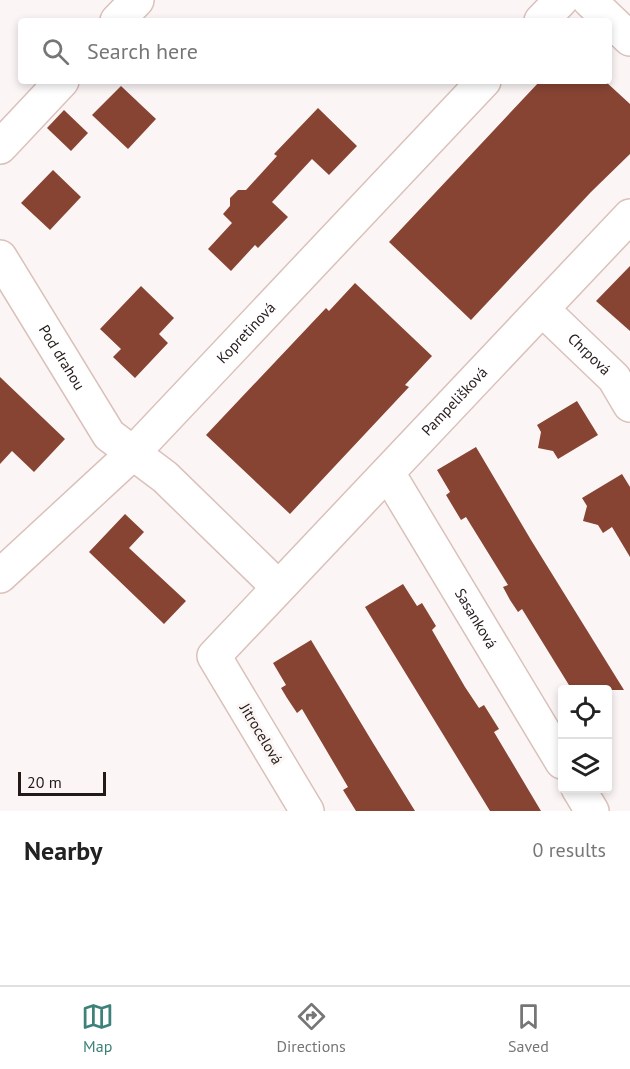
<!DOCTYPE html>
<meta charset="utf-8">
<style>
:root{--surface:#fff;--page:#f2f2f2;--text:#222;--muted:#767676;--line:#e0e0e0;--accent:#3c8279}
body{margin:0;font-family:"PT Sans",sans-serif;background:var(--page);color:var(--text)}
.controls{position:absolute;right:18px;bottom:18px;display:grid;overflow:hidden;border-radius:6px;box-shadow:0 3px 9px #0003}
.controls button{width:54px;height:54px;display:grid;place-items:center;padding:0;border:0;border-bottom:2px solid var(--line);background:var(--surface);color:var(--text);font:30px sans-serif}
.scale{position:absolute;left:18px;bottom:15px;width:88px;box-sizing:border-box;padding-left:6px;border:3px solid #231a18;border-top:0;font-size:16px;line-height:21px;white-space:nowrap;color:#231a18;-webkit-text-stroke:4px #fbf6f5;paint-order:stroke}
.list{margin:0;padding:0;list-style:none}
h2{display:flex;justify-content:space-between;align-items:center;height:78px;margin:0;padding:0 24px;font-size:26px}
h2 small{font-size:20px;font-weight:400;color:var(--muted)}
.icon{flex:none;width:33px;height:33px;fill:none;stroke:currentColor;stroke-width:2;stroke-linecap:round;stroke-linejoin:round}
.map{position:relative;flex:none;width:630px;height:811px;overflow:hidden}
.search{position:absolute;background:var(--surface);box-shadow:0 3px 9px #0003;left:18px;right:18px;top:18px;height:66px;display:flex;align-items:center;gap:15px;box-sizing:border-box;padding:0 21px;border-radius:6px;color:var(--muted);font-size:22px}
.sheet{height:174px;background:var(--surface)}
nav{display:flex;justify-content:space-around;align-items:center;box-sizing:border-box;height:84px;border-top:2px solid var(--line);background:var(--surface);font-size:16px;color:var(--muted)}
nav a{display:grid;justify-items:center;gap:3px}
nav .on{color:var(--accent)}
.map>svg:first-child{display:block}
</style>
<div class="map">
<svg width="630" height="811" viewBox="0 0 630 811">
<rect width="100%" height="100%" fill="#fbf6f5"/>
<g fill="#874433">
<path d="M 540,81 L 605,81 L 630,104 L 630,154 L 591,192 L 471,320 L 389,242 Z"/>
<path d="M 121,86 L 156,119 L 128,149 L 92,115 Z"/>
<path d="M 318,108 L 357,146 L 329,175 L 312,159 L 272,202 L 288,217 L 258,248 L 255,245 L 231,271 L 208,249 L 232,223 L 223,214 L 230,206 L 230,198 L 238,190 L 246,190 L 277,156 L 274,154 Z"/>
<path d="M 64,110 L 88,133 L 71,151 L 47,128 Z"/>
<path d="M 53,170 L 81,197 L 50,230 L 21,203 Z"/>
<path d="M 630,266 L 630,331 L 596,301 Z"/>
<path d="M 355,283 L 432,356 L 405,385 L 409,387 L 290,514 L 206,435 L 326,308 L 329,311 Z"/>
<path d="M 141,286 L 174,318 L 159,334 L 168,343 L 135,378 L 113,357 L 121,349 L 100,329 Z"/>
<path d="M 0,377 L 65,439 L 34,472 L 12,451 L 0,464 Z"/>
<path d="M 577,401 L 598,435 L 558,459 L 553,451 L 538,448 L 541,432 L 537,425 Z"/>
<path d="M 476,447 L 531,540 L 624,690 L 572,690 L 522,609 L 518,612 L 510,600 L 503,587 L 508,585 L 466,517 L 461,520 L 446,495 L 450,492 L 437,470 Z"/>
<path d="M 622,474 L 630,487 L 630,557 L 612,527 L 603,533 L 598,525 L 583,521 L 587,506 L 582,498 Z"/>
<path d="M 125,514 L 144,532 L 129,548 L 186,601 L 164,624 L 89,552 Z"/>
<path d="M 403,584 L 417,606 L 422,603 L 436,626 L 432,630 L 465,687 L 479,708 L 484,705 L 499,729 L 494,732 L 541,811 L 490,811 L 365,607 Z"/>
<path d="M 311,640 L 373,743 L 415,811 L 356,811 L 343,790 L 348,787 L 302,709 L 297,713 L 287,698 L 281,688 L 286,685 L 273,663 Z"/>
</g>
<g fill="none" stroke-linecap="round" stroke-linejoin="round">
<defs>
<g id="minor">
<path d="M 589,0 L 630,39"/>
<path d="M 117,21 L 137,0"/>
<path d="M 541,21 L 561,0"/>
<path d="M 0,147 L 62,81"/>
<path id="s1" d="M 0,257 L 109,435 L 165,477 L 278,587"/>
<path id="s2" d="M 543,310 L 614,378 L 630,405"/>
<path id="s3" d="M 388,473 L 562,762"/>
<path id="s4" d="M 0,576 L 132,454 L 484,81"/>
<path d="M 578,788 L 592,811"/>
<path id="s5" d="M 307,811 L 214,656 L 630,216"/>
</g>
</defs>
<use href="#minor" stroke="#dac1bb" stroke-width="36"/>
<use href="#minor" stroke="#fff" stroke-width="33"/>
</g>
<g text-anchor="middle" stroke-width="6" stroke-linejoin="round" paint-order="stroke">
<g font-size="15" fill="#231a18" stroke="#fbf6f5">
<text dy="5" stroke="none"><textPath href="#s4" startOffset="346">Kopretinová</textPath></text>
<text dy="5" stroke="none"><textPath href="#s2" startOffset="64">Chrpová</textPath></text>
<text dy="5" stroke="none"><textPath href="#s1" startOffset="118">Pod drahou</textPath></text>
<text dy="5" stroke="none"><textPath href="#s5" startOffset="531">Pampelišková</textPath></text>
<text dy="5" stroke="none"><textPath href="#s3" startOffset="170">Sasanková</textPath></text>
<text transform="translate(261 734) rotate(59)" y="5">Jitrocelová</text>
</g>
</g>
</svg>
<div class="controls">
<button><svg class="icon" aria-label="locate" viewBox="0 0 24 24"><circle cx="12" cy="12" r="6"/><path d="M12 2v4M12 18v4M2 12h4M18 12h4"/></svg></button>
<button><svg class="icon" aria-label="layers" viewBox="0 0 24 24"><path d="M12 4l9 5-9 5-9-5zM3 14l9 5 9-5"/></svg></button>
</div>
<div class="scale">20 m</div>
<div class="search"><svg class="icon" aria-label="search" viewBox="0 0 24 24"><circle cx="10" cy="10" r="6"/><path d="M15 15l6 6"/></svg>Search here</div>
</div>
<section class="sheet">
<h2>Nearby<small>0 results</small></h2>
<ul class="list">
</ul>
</section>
<nav>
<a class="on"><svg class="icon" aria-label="map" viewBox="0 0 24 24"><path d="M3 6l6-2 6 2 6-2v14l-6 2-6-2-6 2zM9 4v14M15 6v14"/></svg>Map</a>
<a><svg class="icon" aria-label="directions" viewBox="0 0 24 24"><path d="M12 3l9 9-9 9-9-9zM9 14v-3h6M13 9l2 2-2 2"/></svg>Directions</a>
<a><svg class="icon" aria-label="saved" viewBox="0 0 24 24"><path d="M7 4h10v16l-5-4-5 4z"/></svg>Saved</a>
</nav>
